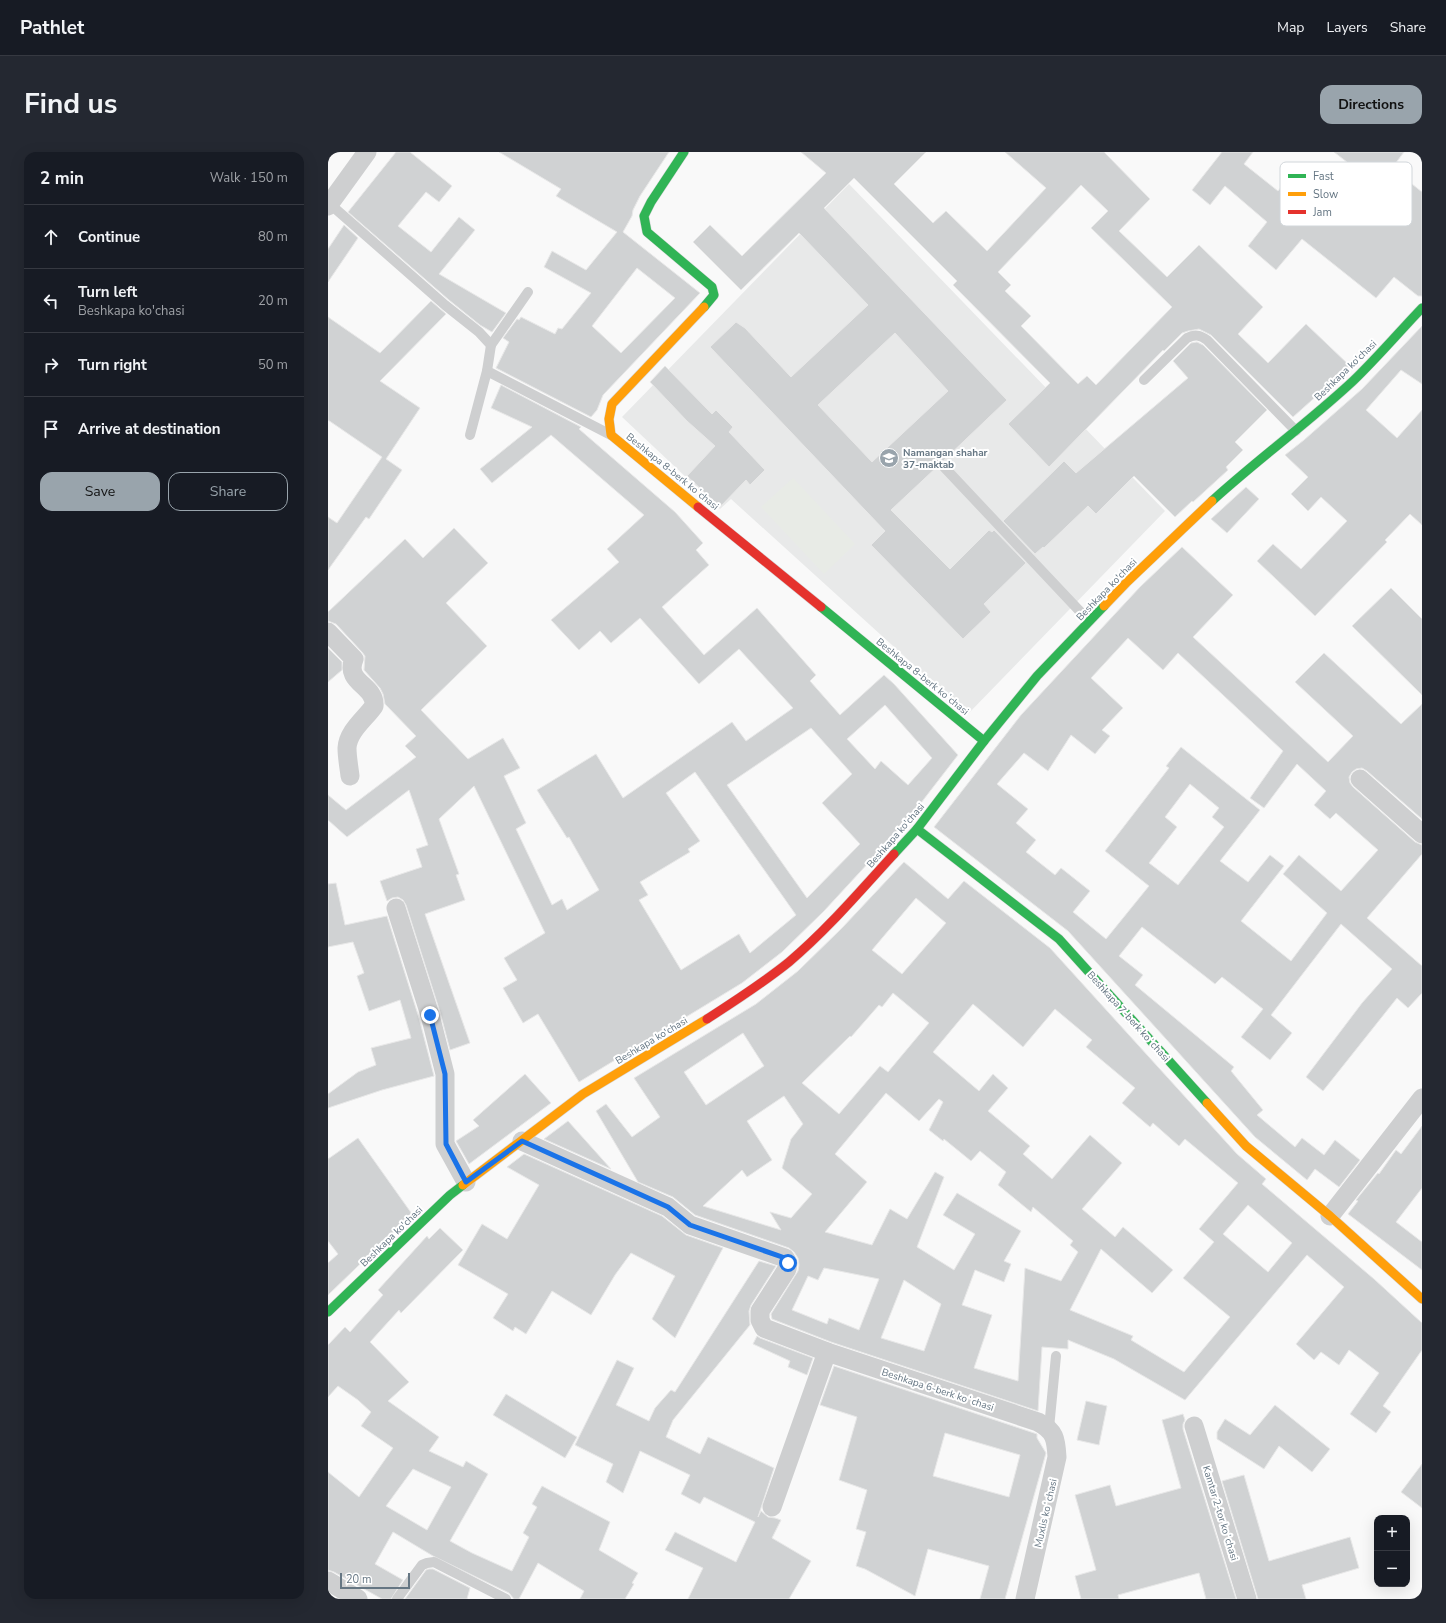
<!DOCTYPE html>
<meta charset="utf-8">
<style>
:root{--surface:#171b24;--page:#242831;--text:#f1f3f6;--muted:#9ea1a6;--line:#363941;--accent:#99a4ac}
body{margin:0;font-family:"Nunito Sans",sans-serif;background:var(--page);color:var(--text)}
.controls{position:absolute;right:12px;bottom:12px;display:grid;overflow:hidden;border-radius:8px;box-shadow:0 4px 16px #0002}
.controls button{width:36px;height:36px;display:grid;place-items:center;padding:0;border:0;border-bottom:1px solid var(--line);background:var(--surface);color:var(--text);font:20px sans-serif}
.scale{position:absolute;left:12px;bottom:10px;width:70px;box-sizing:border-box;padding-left:4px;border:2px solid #657683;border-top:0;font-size:11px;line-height:14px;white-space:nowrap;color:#657683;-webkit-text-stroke:3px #fff;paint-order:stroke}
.stop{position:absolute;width:12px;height:12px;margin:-9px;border:3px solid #1a73e8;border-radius:50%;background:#fff}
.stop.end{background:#1a73e8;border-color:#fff;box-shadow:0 1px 4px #0008}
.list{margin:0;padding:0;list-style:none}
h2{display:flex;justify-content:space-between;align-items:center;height:52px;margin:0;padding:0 16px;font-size:17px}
h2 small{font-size:13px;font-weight:400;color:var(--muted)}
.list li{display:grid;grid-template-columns:26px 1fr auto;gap:12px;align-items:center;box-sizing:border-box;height:64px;padding:0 16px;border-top:1px solid var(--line)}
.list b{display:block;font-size:15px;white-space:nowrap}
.list p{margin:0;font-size:13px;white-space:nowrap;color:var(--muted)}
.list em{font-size:13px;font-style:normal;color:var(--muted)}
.actions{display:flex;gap:8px;padding:12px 16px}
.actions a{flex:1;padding:9px 0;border:1px solid var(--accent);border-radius:12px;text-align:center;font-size:14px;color:var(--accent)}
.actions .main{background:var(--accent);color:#111}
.icon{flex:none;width:22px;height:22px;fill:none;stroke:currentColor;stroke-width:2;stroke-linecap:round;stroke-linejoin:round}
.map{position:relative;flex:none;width:1094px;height:1447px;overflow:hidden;border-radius:12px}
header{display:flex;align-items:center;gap:24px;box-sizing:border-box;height:56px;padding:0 20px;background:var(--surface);border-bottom:1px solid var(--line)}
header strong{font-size:19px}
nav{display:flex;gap:22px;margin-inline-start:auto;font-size:14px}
.intro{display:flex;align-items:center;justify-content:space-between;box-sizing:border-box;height:96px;padding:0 24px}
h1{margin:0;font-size:28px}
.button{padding:10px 18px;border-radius:12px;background:var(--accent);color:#111;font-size:14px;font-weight:700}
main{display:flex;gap:24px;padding:0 24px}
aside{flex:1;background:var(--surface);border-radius:12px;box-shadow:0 4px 16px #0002}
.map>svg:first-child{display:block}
</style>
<header>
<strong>Pathlet</strong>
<nav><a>Map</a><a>Layers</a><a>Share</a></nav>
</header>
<div class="intro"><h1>Find us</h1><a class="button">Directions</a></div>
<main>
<aside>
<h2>2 min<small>Walk · 150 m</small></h2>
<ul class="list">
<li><svg class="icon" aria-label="ahead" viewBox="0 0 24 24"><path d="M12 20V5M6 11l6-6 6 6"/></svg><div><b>Continue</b></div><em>80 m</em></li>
<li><svg class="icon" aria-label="left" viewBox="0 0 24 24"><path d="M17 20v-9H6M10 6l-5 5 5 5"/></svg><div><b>Turn left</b><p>Beshkapa ko'chasi</p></div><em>20 m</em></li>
<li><svg class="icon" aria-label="right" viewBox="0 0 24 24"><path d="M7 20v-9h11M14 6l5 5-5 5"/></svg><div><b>Turn right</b></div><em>50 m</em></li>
<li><svg class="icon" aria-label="arrive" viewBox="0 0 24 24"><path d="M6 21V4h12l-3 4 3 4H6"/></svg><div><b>Arrive at destination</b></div></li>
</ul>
<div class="actions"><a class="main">Save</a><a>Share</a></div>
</aside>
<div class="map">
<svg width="1094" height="1447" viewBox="0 0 1094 1447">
<rect width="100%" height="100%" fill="#f9f9f9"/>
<path fill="#e8e9e9" d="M 521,32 L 837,359 L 640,562 L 403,347 L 392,357 L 294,265 Z"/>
<path fill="#e8ebe6" d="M 465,326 L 527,392 L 496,422 L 433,355 Z"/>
<g fill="#d0d2d3" stroke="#e8e8e8" fill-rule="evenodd">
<path d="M 68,0 L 82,0 L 124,34 L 111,50 L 98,40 L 70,74 L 103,100 L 131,65 L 147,78 L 111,122 L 178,161 L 164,180 L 152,173 L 121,148 L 20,60 Z"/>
<path d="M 171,0 L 341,0 L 312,44 L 305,58 L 304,64 L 295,80 L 372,141 L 275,243 L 269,258 L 263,265 L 168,216 L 181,190 L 175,186 L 189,167 L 191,168 L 193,165 L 227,182 L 230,176 L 234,177 L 263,141 L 216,115 L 224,99 L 258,118 L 289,80 L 228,44 L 233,37 ZM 309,116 L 347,146 L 293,201 L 264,174 Z"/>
<path d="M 473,0 L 598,0 L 566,32 L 605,71 L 618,59 L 659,99 L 718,36 L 677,0 L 776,0 L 822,47 L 791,79 L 839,125 L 871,93 L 935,155 L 910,182 L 940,211 L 978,172 L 1022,214 L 965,265 L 883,183 L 871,177 L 860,179 L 854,181 L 836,199 L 835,198 L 721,315 L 680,272 L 722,231 L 625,133 L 629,129 L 526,26 L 496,56 L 679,248 L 615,309 L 611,311 L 610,314 L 563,358 L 622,417 L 661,378 L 664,380 L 666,378 L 698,411 L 656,452 L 663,460 L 635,487 L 543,393 L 557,379 L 382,195 L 408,170 L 417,176 L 463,225 L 540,153 L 471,81 L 413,138 L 365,90 L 382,73 L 414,104 L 498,21 ZM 753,33 L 780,59 L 763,76 L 844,155 L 768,233 L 759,224 L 750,232 L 693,174 L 703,164 L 677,139 L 683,133 L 670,120 ZM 567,181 L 620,239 L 544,310 L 490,253 Z"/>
<path d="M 894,0 L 925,0 L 916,12 L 950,39 L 966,19 L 1008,53 L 1033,21 L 1006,0 L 1076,0 L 1064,16 L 1094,40 L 1094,144 L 1090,144 L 1066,125 L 1048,146 L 974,87 L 948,118 L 920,94 L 939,70 L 897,34 L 882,53 L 864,38 Z"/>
<path d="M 16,73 L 30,86 L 0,130 L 0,97 Z"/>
<path d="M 103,149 L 118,162 L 52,229 L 92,256 L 58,307 L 74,318 L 41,367 L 38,365 L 0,418 L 0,365 L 9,371 L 54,305 L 0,268 L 0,165 L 52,201 Z"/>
<path d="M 1094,174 L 1094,232 L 1073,218 L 1038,258 L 1069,286 L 1094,258 L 1094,373 L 1082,362 L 1057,388 L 1059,390 L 987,464 L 929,409 L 945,392 L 973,417 L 1019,369 L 993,345 L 980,359 L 963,342 L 980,325 L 957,303 L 976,288 L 1034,237 Z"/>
<path d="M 869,190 L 875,193 L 939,258 L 907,290 L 915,298 L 898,315 L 900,318 L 865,350 L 864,349 L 847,365 L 806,324 L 768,362 L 760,354 L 716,396 L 715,395 L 707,402 L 675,369 L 736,309 L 748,321 L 860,226 L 845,209 L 863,191 Z"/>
<path d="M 337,214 L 384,262 L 388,258 L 405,275 L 401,280 L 437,318 L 422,333 L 418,328 L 392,355 L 359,324 L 387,294 L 359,269 L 322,230 Z"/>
<path d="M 173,233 L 253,275 L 251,277 L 347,360 L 375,391 L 368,398 L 381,413 L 334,455 L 376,503 L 429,456 L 488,523 L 482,529 L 512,563 L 556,523 L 566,532 L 630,603 L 579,669 L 496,759 L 454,800 L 414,831 L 251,930 L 210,862 L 195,871 L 175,836 L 189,828 L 176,806 L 217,781 L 146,634 L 111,667 L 131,722 L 128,723 L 137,748 L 97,762 L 142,891 L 122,898 L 112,860 L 78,753 L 75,748 L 70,745 L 64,746 L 59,749 L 52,729 L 94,715 L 88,697 L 100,693 L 81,638 L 19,685 L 0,668 L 0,643 L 18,658 L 88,605 L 77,594 L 88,584 L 57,552 L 55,542 L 52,536 L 36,518 L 37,504 L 34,500 L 8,472 L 0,469 L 0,460 L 77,387 L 95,406 L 126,376 L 160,411 L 118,451 L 159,494 L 93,558 L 140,607 L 175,586 L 192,616 L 176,624 L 198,671 L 188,677 L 224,753 L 234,747 L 239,758 L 271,738 L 241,685 L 239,686 L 209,638 L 268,602 L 295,646 L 404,570 L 418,589 L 465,556 L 411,497 L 371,532 L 312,466 L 283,491 L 272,479 L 251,498 L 223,468 L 291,410 L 279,397 L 316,363 L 223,283 L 164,331 L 152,317 L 204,275 L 163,256 ZM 557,553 L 604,606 L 580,633 L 553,609 L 547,617 L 519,587 ZM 483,576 L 524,622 L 494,651 L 532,692 L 479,746 L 399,633 ZM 367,620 L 468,763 L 422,801 L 411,782 L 353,818 L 311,748 L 320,743 L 312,730 L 362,700 L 360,697 L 372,689 L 338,641 Z"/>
<path d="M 918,335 L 931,347 L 899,381 L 883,367 Z"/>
<path d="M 854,395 L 905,443 L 865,485 L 1000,610 L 1025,584 L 967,530 L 996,501 L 1073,572 L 1094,552 L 1094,667 L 1039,619 L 1034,616 L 1028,617 L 1024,620 L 1021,625 L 1022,631 L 1025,635 L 1087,690 L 1094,693 L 1094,702 L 1039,766 L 1094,814 L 1094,841 L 1080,856 L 1069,846 L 995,939 L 978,925 L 1034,851 L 1064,817 L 1013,772 L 943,863 L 964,881 L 942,908 L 913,885 L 935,857 L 894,825 L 887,832 L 814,775 L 791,804 L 815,823 L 807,833 L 906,915 L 903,919 L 935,958 L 929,963 L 967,995 L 974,986 L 996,1003 L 1007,988 L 1032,1008 L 1011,1035 L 987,1017 L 979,1028 L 927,985 L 740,779 L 606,675 L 693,563 L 812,435 ZM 800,486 L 835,518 L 850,501 L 955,599 L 922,646 L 936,656 L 969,612 L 998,639 L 986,653 L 1002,667 L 1008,661 L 1050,698 L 1013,739 L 971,703 L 955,722 L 999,761 L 963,809 L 913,769 L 956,714 L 942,703 L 920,730 L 892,709 L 932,658 L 853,595 L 838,614 L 841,616 L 777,699 L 821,734 L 778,787 L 745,760 L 762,739 L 733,716 L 727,723 L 698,700 L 708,688 L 688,671 L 700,657 L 669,632 L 696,601 L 720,619 L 743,583 L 767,602 L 782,584 L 774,578 L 795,556 L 763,526 ZM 862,632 L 891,656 L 884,665 L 896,675 L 850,733 L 821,711 L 849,675 L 837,665 Z"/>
<path d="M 1063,436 L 1094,467 L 1094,543 L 1024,474 Z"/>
<path d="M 0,496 L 14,510 L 14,518 L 0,530 Z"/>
<path d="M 576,710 L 620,747 L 636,729 L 722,796 L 909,1002 L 938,1027 L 934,1032 L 1046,1127 L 1094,1171 L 1094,1198 L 1055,1254 L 1063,1260 L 1048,1281 L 1022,1262 L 1051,1221 L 1021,1198 L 1011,1213 L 993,1200 L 986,1208 L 968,1192 L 1016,1135 L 979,1103 L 857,1248 L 786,1207 L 740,1188 L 740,1197 L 714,1195 L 710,1259 L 503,1190 L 444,1167 L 443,1162 L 470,1119 L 471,1113 L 470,1106 L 466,1100 L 461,1096 L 367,1063 L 345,1045 L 310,1030 L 268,959 L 278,952 L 304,985 L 332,965 L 306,926 L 428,852 L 470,819 L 514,776 ZM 588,746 L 618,771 L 574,822 L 544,798 ZM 565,841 L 601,871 L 560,920 L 552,914 L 511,962 L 474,931 L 522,884 L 523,885 L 551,853 L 554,855 ZM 645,852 L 695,895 L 727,857 L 764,888 L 758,895 L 807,936 L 794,951 L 822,975 L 825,971 L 851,994 L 857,987 L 910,1031 L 871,1077 L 886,1090 L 855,1126 L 902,1165 L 856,1220 L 803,1188 L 805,1184 L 742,1158 L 773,1097 L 824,1141 L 845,1118 L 795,1075 L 787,1085 L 754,1057 L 794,1011 L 762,983 L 724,1027 L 695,1002 L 702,994 L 660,959 L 680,936 L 665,922 L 651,939 L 605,900 ZM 415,881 L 436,914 L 378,953 L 356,920 ZM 558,941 L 591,969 L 611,947 L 615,950 L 601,978 L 615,989 L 616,987 L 643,1009 L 652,999 L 678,1020 L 670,1033 L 703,1060 L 705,1055 L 745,1089 L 742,1093 L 750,1100 L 733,1129 L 697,1116 L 690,1229 L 646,1216 L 664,1163 L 634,1153 L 647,1118 L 676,1130 L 683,1112 L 676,1109 L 693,1079 L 629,1041 L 615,1063 L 647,1082 L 626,1118 L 589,1095 L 616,1025 L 607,1020 L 579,1067 L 562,1057 L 544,1093 L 497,1080 L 539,1030 L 507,1002 ZM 456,944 L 475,972 L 463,987 L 454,1016 L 484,1042 L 463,1066 L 442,1060 L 453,1078 L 375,1054 L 414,1018 L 419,1025 L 444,1008 L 419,969 ZM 920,1053 L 964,1091 L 940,1120 L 895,1082 ZM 496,1116 L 551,1127 L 531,1178 L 501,1166 L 499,1172 L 464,1158 L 480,1124 L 490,1128 ZM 576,1128 L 613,1152 L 596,1199 L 553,1186 Z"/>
<path d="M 8,731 L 17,773 L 59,764 L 91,866 L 106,924 L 54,938 L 0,956 L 0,942 L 30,920 L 48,913 L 43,896 L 83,886 L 72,848 L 41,859 L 29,824 L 36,821 L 25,790 L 0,795 L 0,732 Z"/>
<path d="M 197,922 L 223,951 L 141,1012 L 128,989 L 151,974 L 145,968 Z"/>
<path d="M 240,969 L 283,1017 L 216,987 Z"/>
<path d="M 1094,974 L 1094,1036 L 1068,1070 L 1094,1090 L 1094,1118 L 1020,1062 L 1030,1049 L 1028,1048 L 1050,1021 L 1051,1022 L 1068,998 L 1073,1002 Z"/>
<path d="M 30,986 L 84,1062 L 0,1143 L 0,1111 L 10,1102 L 0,1089 L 0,1007 Z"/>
<path d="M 196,1002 L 334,1064 L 358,1083 L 395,1096 L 347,1186 L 324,1167 L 347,1124 L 303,1101 L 287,1123 L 263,1163 L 224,1139 L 198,1182 L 187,1175 L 185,1179 L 165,1166 L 180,1142 L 130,1113 L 154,1072 L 179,1087 L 211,1033 L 179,1015 Z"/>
<path d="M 112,1076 L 135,1098 L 73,1161 L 71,1158 L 42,1190 L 81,1230 L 60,1249 L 111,1285 L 101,1299 L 135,1315 L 138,1309 L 160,1322 L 122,1389 L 144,1401 L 184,1419 L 201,1385 L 195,1381 L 209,1355 L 204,1352 L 214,1334 L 282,1370 L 271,1398 L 310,1421 L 304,1431 L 306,1432 L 297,1447 L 252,1447 L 256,1439 L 210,1411 L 191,1447 L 186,1447 L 181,1441 L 105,1404 L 65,1380 L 47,1412 L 75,1428 L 63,1447 L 54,1447 L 6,1420 L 0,1418 L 0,1320 L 31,1345 L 65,1296 L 33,1274 L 43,1260 L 30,1248 L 10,1234 L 0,1245 L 0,1193 L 17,1175 L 22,1180 L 55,1143 L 50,1138 L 99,1084 L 101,1087 ZM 85,1317 L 123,1335 L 99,1378 L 58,1354 Z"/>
<path d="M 431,1109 L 448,1114 L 423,1153 L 421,1159 L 422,1173 L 345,1268 L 338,1285 L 372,1302 L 380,1285 L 446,1316 L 430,1365 L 433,1359 L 440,1365 L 447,1366 L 453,1368 L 444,1386 L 483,1409 L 461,1447 L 360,1447 L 375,1416 L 337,1398 L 347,1380 L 408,1410 L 427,1370 L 376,1345 L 372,1352 L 353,1342 L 362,1323 L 312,1299 L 295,1341 L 278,1330 L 285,1312 L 247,1293 L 289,1208 L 306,1216 L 288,1253 L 321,1269 L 327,1256 L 343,1238 L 347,1240 Z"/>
<path d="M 429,1184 L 432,1186 L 485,1206 L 479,1223 L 460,1215 L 462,1209 L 425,1192 Z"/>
<path d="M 506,1214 L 709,1282 L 709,1286 L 718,1301 L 677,1447 L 652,1447 L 661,1414 L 600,1397 L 587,1444 L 537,1417 L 528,1414 L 538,1380 L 528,1377 L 539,1338 L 511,1328 L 529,1265 L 492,1253 ZM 617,1281 L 692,1303 L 681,1345 L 605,1324 Z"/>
<path d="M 178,1242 L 249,1285 L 237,1306 L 165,1263 Z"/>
<path d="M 758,1249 L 779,1254 L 771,1293 L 749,1288 Z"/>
<path d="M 947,1253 L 1002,1297 L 984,1320 L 951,1294 L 936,1317 L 889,1287 L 889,1280 L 897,1267 L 922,1283 Z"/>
<path d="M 855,1262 L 857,1268 L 855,1272 L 855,1277 L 908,1447 L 878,1447 L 871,1421 L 790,1443 L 791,1447 L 753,1447 L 747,1424 L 768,1418 L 747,1343 L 782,1333 L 788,1354 L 853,1336 L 834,1268 Z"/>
<path d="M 1094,1312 L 1094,1356 L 1073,1340 Z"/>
<path d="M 916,1323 L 941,1409 L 1022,1385 L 1031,1416 L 974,1433 L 978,1447 L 930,1447 L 894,1329 Z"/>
<path d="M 101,1417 L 105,1417 L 142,1436 L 139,1447 L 77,1447 L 98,1418 Z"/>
</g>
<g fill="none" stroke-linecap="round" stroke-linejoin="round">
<defs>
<g id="fast">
<path d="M 356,0 L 323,50 L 316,64 L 319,80 L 384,135 L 386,143 L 376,155"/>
<path d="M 884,349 C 930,307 980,271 1025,229 C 1049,206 1071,180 1094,156"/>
<path d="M 493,455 L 656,589"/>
<path d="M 589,677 L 731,787 L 879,951"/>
<path d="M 566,702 L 589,677 L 656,589 L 709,524 L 776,454"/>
<path d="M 0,1160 L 122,1043 L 135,1033"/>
</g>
<g id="slow">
<path d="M 370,355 L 283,283 L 281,267 L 284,252 L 376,155"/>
<path d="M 776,454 L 799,430 L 884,349"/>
<path d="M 879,951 L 918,994 L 1002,1064 L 1094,1147"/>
<path d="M 135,1033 L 255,942 L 379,867"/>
</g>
<g id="jam">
<path d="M 370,355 L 493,455"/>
<path d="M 379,867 C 407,849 435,831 461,810 C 499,778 532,739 566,702"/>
</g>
</defs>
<use href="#fast" stroke="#d5d6d7" stroke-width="10"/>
<use href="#slow" stroke="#d5d6d7" stroke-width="10"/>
<use href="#jam" stroke="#d5d6d7" stroke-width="10"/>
<g stroke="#cecfd0" stroke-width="10">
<path d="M 2,52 L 117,153 L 151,180 L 163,193 L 159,219 L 283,283"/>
<path d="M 163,193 L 200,140"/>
<path d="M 816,228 L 859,186 C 867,182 872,183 879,188 L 968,279"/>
<path d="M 142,283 L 159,219"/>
<path d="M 616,315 L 761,469"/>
<path d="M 721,1276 L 728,1204"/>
<path d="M 69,1447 L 94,1413 L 99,1411 L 106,1410 L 178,1447"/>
</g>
<g stroke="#cecfd0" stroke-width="19">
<path d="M 0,54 L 39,0"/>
<path d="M 0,480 L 26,507 C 16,531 48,533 46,554 C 37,567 20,579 19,596 C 19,605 21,615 22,624"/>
<path d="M 1032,627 L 1094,682"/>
<path d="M 68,756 L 102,863 L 117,922 L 117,992 L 138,1030"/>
<path d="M 194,989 L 340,1055 L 362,1073 L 457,1106 L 460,1111 L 459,1117 L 432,1159 L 432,1168 L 436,1176 L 499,1200"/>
<path d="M 1002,1064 L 1094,946"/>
<path d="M 866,1274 L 919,1447"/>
<path d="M 444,1355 L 499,1200 L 710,1270 C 727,1279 728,1287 729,1305 L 697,1447"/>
<path d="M 0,1429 L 30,1447"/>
</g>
<use href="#fast" stroke="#30b455" stroke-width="9"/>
<use href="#slow" stroke="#ff9f0a" stroke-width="9"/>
<use href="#jam" stroke="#e5322d" stroke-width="9"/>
</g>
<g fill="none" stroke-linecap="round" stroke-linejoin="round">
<path stroke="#1a73e8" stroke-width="5" d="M 102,863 L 117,922 L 118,992 L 138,1030 L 194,989 L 340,1055 L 362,1073 L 457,1106 L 460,1111"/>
</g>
<defs>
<symbol id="school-disc" viewBox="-11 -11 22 22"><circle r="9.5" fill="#99a4ac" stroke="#fff"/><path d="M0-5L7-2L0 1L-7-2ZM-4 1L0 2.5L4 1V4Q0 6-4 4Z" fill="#fff"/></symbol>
</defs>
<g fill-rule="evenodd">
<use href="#school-disc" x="550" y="295" width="22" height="22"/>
</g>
<g text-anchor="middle" stroke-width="4" stroke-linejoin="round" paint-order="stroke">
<g font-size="10" fill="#657683" stroke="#fff">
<text transform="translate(1017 218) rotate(-44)" y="4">Beshkapa ko'chasi</text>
<text transform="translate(345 319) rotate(39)" y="4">Beshkapa 8-berk koʼchasi</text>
<text transform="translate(778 437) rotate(-46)" y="4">Beshkapa ko'chasi</text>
<text transform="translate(595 524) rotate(39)" y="4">Beshkapa 8-berk koʼchasi</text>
<text transform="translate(567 683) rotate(-49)" y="4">Beshkapa ko'chasi</text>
<text transform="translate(801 864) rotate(48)" y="4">Beshkapa 7-berk koʻchasi</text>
<text transform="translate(323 888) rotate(-31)" y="4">Beshkapa ko'chasi</text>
<text transform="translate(63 1084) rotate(-44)" y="4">Beshkapa ko'chasi</text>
<text transform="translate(610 1237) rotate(18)" y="4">Beshkapa 6-berk koʻchasi</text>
<text transform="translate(717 1361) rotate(-77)" y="4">Muxlis koʻchasi</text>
<text transform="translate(893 1361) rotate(73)" y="4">Kamtar 2-tor koʻchasi</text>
</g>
<g font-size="10" font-weight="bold" fill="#657683" stroke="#fff" text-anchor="start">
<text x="575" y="304">Namangan shahar<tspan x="575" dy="12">37-maktab</tspan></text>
</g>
</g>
<rect x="952" y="10" width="132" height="64" rx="6" fill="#fff" stroke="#d1d6da" stroke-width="1"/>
<rect x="960" y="22" width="18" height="4" fill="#30b455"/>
<rect x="960" y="40" width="18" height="4" fill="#ff9f0a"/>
<rect x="960" y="58" width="18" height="4" fill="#e5322d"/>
<g font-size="11" fill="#657683">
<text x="985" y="28">Fast</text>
<text x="985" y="46">Slow</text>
<text x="985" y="64">Jam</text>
</g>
</svg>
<div class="controls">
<button>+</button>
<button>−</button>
</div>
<div class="scale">20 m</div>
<div class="stop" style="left:460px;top:1111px"></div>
<div class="stop end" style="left:102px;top:863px"></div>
</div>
</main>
